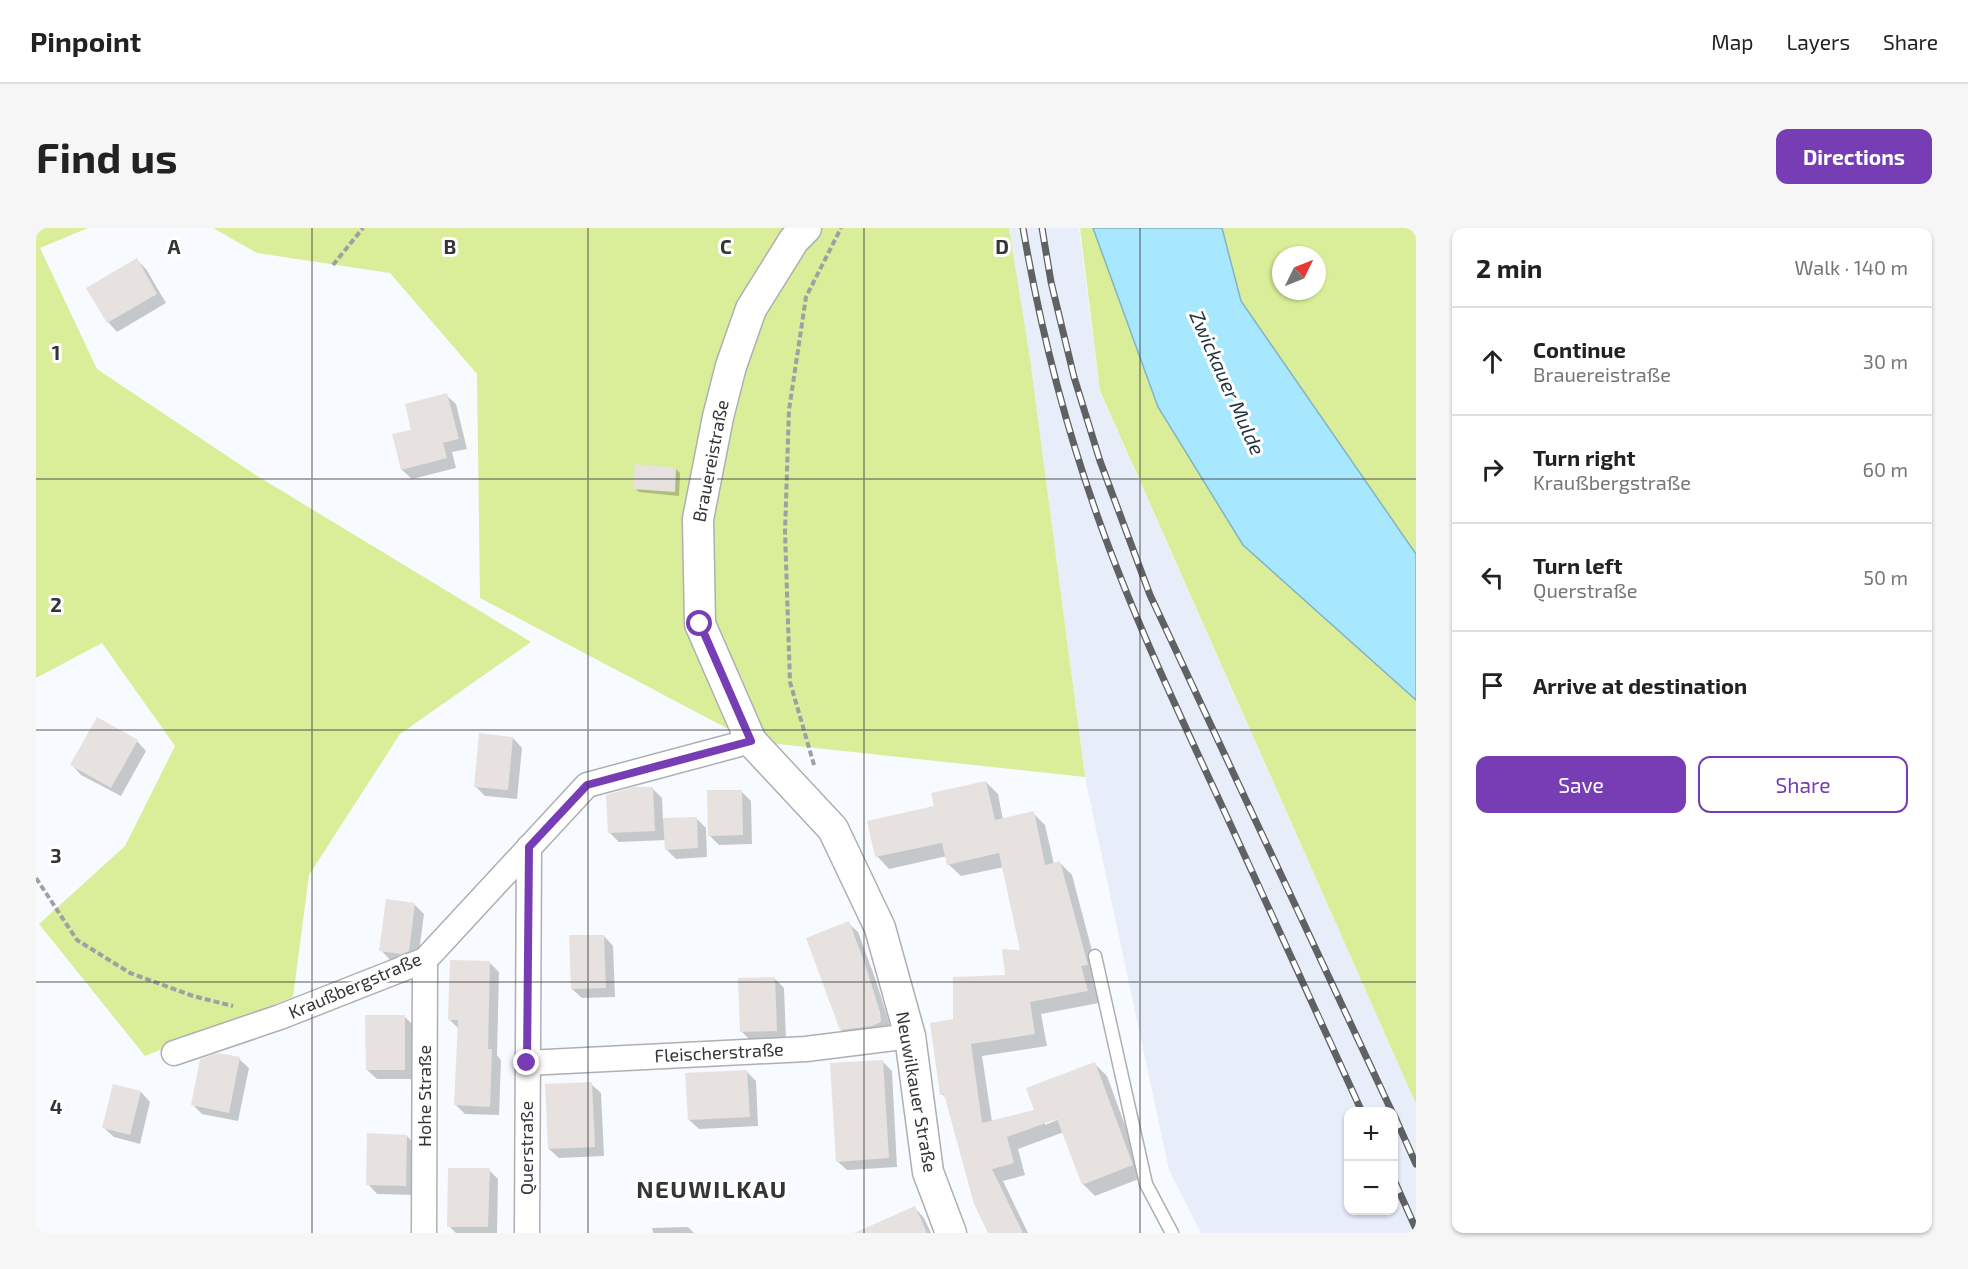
<!DOCTYPE html>
<meta charset="utf-8">
<style>
:root{--surface:#fff;--page:#f6f6f6;--text:#222;--muted:#767676;--line:#e0e0e0;--accent:#773db4}
body{margin:0;font-family:"Exo 2",sans-serif;background:var(--page);color:var(--text)}
.controls{position:absolute;right:18px;bottom:18px;display:grid;overflow:hidden;border-radius:12px;box-shadow:0 2px 4px #0004}
.controls button{width:54px;height:54px;display:grid;place-items:center;padding:0;border:0;border-bottom:2px solid var(--line);background:var(--surface);color:var(--text);font:30px sans-serif}
.compass{position:absolute;left:1236px;top:18px;width:54px;height:54px;border-radius:50%;background:var(--surface);box-shadow:0 2px 4px #0004;rotate:47deg}
.stop{position:absolute;width:18px;height:18px;margin:-14px;border:4px solid #773db4;border-radius:50%;background:#fff}
.stop.end{background:#773db4;border-color:#fff;box-shadow:0 2px 6px #0008}
.list{margin:0;padding:0;list-style:none}
h2{display:flex;justify-content:space-between;align-items:center;height:78px;margin:0;padding:0 24px;font-size:26px}
h2 small{font-size:20px;font-weight:400;color:var(--muted)}
.list li{display:grid;grid-template-columns:39px 1fr auto;gap:18px;align-items:center;box-sizing:border-box;height:108px;padding:0 24px;border-top:2px solid var(--line)}
.list b{display:block;font-size:22px;white-space:nowrap}
.list p{margin:0;font-size:20px;white-space:nowrap;color:var(--muted)}
.list em{font-size:20px;font-style:normal;color:var(--muted)}
.actions{display:flex;gap:12px;padding:18px 24px}
.actions a{flex:1;padding:14px 0;border:2px solid var(--accent);border-radius:12px;text-align:center;font-size:21px;color:var(--accent)}
.actions .main{background:var(--accent);color:#fff}
.icon{flex:none;width:33px;height:33px;fill:none;stroke:currentColor;stroke-width:2;stroke-linecap:round;stroke-linejoin:round}
.map{position:relative;flex:none;width:1380px;height:1005px;overflow:hidden;border-radius:12px}
header{display:flex;align-items:center;gap:36px;box-sizing:border-box;height:84px;padding:0 30px;background:var(--surface);border-bottom:2px solid var(--line)}
header strong{font-size:28px}
nav{display:flex;gap:33px;margin-inline-start:auto;font-size:21px}
.intro{display:flex;align-items:center;justify-content:space-between;box-sizing:border-box;height:144px;padding:0 36px}
h1{margin:0;font-size:42px}
.button{padding:15px 27px;border-radius:12px;background:var(--accent);color:#fff;font-size:21px;font-weight:700}
main{display:flex;gap:36px;padding:0 36px}
aside{flex:1;background:var(--surface);border-radius:12px;box-shadow:0 2px 4px #0004}
.map>svg:first-child{display:block}
</style>
<header>
<strong>Pinpoint</strong>
<nav><a>Map</a><a>Layers</a><a>Share</a></nav>
</header>
<div class="intro"><h1>Find us</h1><a class="button">Directions</a></div>
<main>
<div class="map">
<svg width="1380" height="1005" viewBox="0 0 1380 1005">
<rect width="100%" height="100%" fill="#f7fafe"/>
<path fill="#e8eef9" fill-rule="evenodd" d="M 973,0 L 1043,0 L 1064,164 L 1380,876 L 1380,1005 L 1165,1005 L 1133,942 L 1049,549 L 1000,179 ZM 1312,884 L 1358,884 L 1358,982 L 1312,982 Z"/>
<g fill="#daee99" fill-rule="evenodd">
<path d="M 0,0 L 52,0 L 4,20 L 61,141 L 218,246 L 495,414 L 364,506 L 273,647 L 257,769 L 109,828 L 3,696 L 89,618 L 139,518 L 66,415 L 0,450 Z"/>
<path d="M 177,0 L 973,0 L 994,131 L 1049,549 L 715,513 L 444,370 L 441,146 L 354,45 L 221,25 Z"/>
<path d="M 1044,0 L 1057,0 L 1122,179 L 1207,317 L 1380,472 L 1380,876 L 1064,163 Z"/>
<path d="M 1186,0 L 1380,0 L 1380,326 L 1205,73 ZM 1245,27 L 1281,27 L 1281,63 L 1245,63 Z"/>
</g>
<path fill="#a7e8ff" stroke="#84b2c3" stroke-width="1.5" d="M 1057,0 L 1186,0 L 1205,73 L 1380,326 L 1380,472 L 1207,317 L 1122,179 Z"/>
<g fill="#0003" fill-rule="evenodd">
<path d="M 101,32 L 110,41 L 130,75 L 81,104 L 72,94 Z"/>
<path d="M 410,167 L 420,176 L 431,221 L 416,224 L 420,240 L 376,251 L 366,242 L 377,203 Z"/>
<path d="M 640,241 L 644,245 L 643,268 L 603,264 L 598,260 Z"/>
<path d="M 477,510 L 486,520 L 481,571 L 449,568 L 440,559 Z"/>
<path d="M 101,513 L 110,523 L 85,568 L 45,547 L 36,537 Z"/>
<path d="M 950,554 L 962,566 L 967,592 L 997,585 L 1009,597 L 1018,636 L 1024,635 L 1036,647 L 1063,749 L 1056,749 L 1063,775 L 1005,786 L 1011,818 L 946,828 L 956,894 L 1000,883 L 1059,836 L 1071,848 L 1108,949 L 1059,968 L 1047,956 L 1028,904 L 982,921 L 989,947 L 967,953 L 992,1005 L 954,1005 L 911,871 L 906,866 L 919,793 L 971,749 L 986,723 L 968,639 L 925,648 L 912,636 L 911,628 L 853,641 L 841,628 L 900,579 ZM 1028,889 L 1009,897 L 1009,893 Z"/>
<path d="M 616,560 L 626,570 L 627,592 L 660,590 L 670,600 L 671,629 L 640,631 L 630,621 L 630,612 L 583,614 L 573,604 Z"/>
<path d="M 705,563 L 715,573 L 716,616 L 683,617 L 673,607 Z"/>
<path d="M 379,677 L 388,686 L 382,732 L 376,735 L 354,732 L 345,722 Z"/>
<path d="M 812,695 L 822,704 L 839,750 L 853,794 L 854,804 L 815,811 L 805,802 Z"/>
<path d="M 568,708 L 577,718 L 579,769 L 546,770 L 536,761 Z"/>
<path d="M 454,735 L 463,744 L 461,827 L 465,832 L 463,887 L 429,886 L 419,876 L 423,801 L 413,791 Z"/>
<path d="M 738,750 L 748,760 L 750,812 L 715,813 L 706,804 Z"/>
<path d="M 368,788 L 378,798 L 378,851 L 341,851 L 331,842 Z"/>
<path d="M 203,831 L 213,840 L 202,893 L 166,886 L 157,877 Z"/>
<path d="M 846,833 L 856,843 L 861,939 L 811,942 L 801,933 Z"/>
<path d="M 710,843 L 720,853 L 722,898 L 663,901 L 653,892 Z"/>
<path d="M 555,856 L 565,865 L 568,928 L 523,930 L 513,921 Z"/>
<path d="M 105,864 L 114,874 L 104,916 L 78,909 L 68,900 Z"/>
<path d="M 371,908 L 380,918 L 379,967 L 341,966 L 332,956 Z"/>
<path d="M 453,942 L 462,951 L 461,1005 L 420,1005 L 413,998 Z"/>
<path d="M 879,980 L 888,990 L 895,1005 L 826,1005 Z"/>
<path d="M 652,999 L 658,1005 L 617,1005 L 616,1000 Z"/>
</g>
<g fill="#e7e2df">
<path d="M 101,30 L 121,66 L 71,95 L 50,60 Z"/>
<path d="M 411,165 L 423,211 L 407,215 L 411,230 L 365,242 L 356,206 L 375,202 L 369,176 Z"/>
<path d="M 599,236 L 640,240 L 639,264 L 597,261 Z"/>
<path d="M 61,489 L 102,512 L 75,560 L 34,537 Z"/>
<path d="M 443,505 L 477,509 L 472,562 L 438,559 Z"/>
<path d="M 950,553 L 959,592 L 998,583 L 1009,637 L 1024,633 L 1052,737 L 1045,738 L 1052,763 L 994,774 L 999,806 L 935,816 L 946,895 L 998,882 L 990,860 L 1059,834 L 1097,937 L 1046,957 L 1021,891 L 971,909 L 978,935 L 956,941 L 987,1005 L 952,1005 L 938,976 L 908,866 L 904,867 L 894,795 L 917,791 L 917,749 L 969,747 L 966,721 L 984,722 L 963,625 L 911,637 L 906,615 L 839,629 L 831,593 L 898,578 L 895,565 Z"/>
<path d="M 597,559 L 617,559 L 619,603 L 572,605 L 570,567 Z"/>
<path d="M 671,562 L 706,562 L 707,607 L 672,608 Z"/>
<path d="M 661,589 L 662,620 L 629,622 L 627,590 Z"/>
<path d="M 350,671 L 379,675 L 373,723 L 365,726 L 343,723 Z"/>
<path d="M 813,693 L 830,739 L 844,784 L 845,794 L 836,798 L 804,802 L 770,710 Z"/>
<path d="M 533,707 L 568,707 L 570,760 L 535,761 Z"/>
<path d="M 414,732 L 454,733 L 452,821 L 456,821 L 454,879 L 418,877 L 422,792 L 412,792 Z"/>
<path d="M 739,749 L 741,803 L 704,804 L 702,750 Z"/>
<path d="M 329,787 L 369,787 L 369,842 L 330,842 Z"/>
<path d="M 182,825 L 204,829 L 193,885 L 155,877 L 164,831 Z"/>
<path d="M 847,832 L 853,930 L 800,934 L 794,835 Z"/>
<path d="M 711,842 L 714,889 L 652,892 L 649,845 Z"/>
<path d="M 556,854 L 559,919 L 512,921 L 509,856 Z"/>
<path d="M 77,856 L 105,863 L 94,907 L 66,900 Z"/>
<path d="M 331,905 L 371,907 L 370,958 L 330,957 Z"/>
<path d="M 412,940 L 454,940 L 452,999 L 411,999 Z"/>
<path d="M 879,978 L 891,1005 L 818,1005 Z"/>
</g>
<g fill="none" stroke-linecap="round" stroke-linejoin="round">
<defs>
<path id="service" d="M 1059,728 L 1110,956 L 1136,1005"/>
<g id="minor">
<path d="M 138,825 L 244,789 L 389,732 L 551,557 L 715,513"/>
<path d="M 491,835 L 770,821 L 874,808"/>
<path d="M 388,1005 L 389,732"/>
<path d="M 491,1005 L 493,619"/>
</g>
<path id="tertiary" d="M 770,0 L 758,12 L 715,81 L 695,138 L 682,189 L 662,291 L 664,396 L 715,513 L 797,601 L 844,700 L 874,808 L 892,944 L 915,1005"/>
</defs>
<use href="#service" stroke="#adafb3" stroke-width="15"/>
<use href="#minor" stroke="#adafb3" stroke-width="27"/>
<use href="#tertiary" stroke="#adafb3" stroke-width="33"/>
<g stroke="#9ea0a3" stroke-width="4" stroke-dasharray="6 3" stroke-linecap="butt">
<path d="M 297,37 L 327,0"/>
<path d="M 778,537 L 754,454 L 749,304 L 753,182 L 770,69 L 805,0"/>
<path d="M 0,650 L 41,712 L 94,745 L 157,768 L 197,778"/>
</g>
<use href="#service" stroke="#fff" stroke-width="12"/>
<use href="#minor" stroke="#fff" stroke-width="24"/>
<use href="#tertiary" stroke="#fff" stroke-width="30"/>
<defs>
<g id="rail">
<path d="M 987,0 C 1005,105 1032,209 1069,309 C 1104,404 1148,496 1191,589 C 1236,687 1281,785 1326,884"/>
<path d="M 1006,0 L 1015,54 L 1038,149 L 1064,233 L 1114,367 L 1356,884"/>
<path d="M 1358,887 L 1380,936"/>
<path d="M 1358,952 L 1380,1001"/>
</g>
</defs>
<use href="#rail" stroke="#606163" stroke-width="7"/>
<use href="#rail" stroke="#fff" stroke-width="4.5" stroke-dasharray="14" stroke-linecap="butt"/>
</g>
<g fill="none" stroke-linecap="round" stroke-linejoin="round">
<path stroke="#773db4" stroke-width="8" d="M 491,835 L 493,619 L 551,557 L 715,513 L 664,396"/>
</g>
<path fill="none" stroke="#343536" stroke-width="1.5" stroke-opacity="0.55" d="M 276,0 L 276,1005M 552,0 L 552,1005M 828,0 L 828,1005M 1104,0 L 1104,1005M 0,251 L 1380,251M 0,502 L 1380,502M 0,754 L 1380,754"/>
<g text-anchor="middle" stroke-width="6" stroke-linejoin="round" paint-order="stroke">
<g font-size="18" fill="#343536" stroke="#fff">
<text transform="translate(675 233) rotate(-79)" y="6">Brauereistraße</text>
<text transform="translate(319 758) rotate(-23)" y="6">Kraußbergstraße</text>
<text transform="translate(683 825) rotate(-3)" y="6">Fleischerstraße</text>
<text transform="translate(880 864) rotate(80)" y="6">Neuwilkauer Straße</text>
<text transform="translate(389 868) rotate(-90)" y="6">Hohe Straße</text>
<text transform="translate(491 920) rotate(-90)" y="6">Querstraße</text>
</g>
<g font-size="20" font-style="italic" fill="#1e333b" stroke="#fff">
<text transform="translate(1191 155) rotate(66)" y="7">Zwickauer Mulde</text>
</g>
<g font-size="24" font-weight="bold" letter-spacing="1.5" fill="#343536" stroke="#fff">
<text x="676" y="970">NEUWILKAU</text>
</g>
</g>
<g font-size="20" text-anchor="middle" font-weight="bold" fill="#343536" stroke="#fff" stroke-width="6" stroke-linejoin="round" paint-order="stroke">
<text x="138" y="26">A</text>
<text x="414" y="26">B</text>
<text x="690" y="26">C</text>
<text x="966" y="26">D</text>
<text x="20" y="132">1</text>
<text x="20" y="384">2</text>
<text x="20" y="635">3</text>
<text x="20" y="886">4</text>
</g>
</svg>
<div class="controls">
<button>+</button>
<button>−</button>
</div>
<svg class="compass" viewBox="-18 -18 36 36"><path d="M0-13l5 13h-10z" fill="#e53935"/><path d="M0 13l5-13h-10z" fill="#767676"/></svg>
<div class="stop" style="left:664px;top:396px"></div>
<div class="stop end" style="left:491px;top:835px"></div>
</div>
<aside>
<h2>2 min<small>Walk · 140 m</small></h2>
<ul class="list">
<li><svg class="icon" aria-label="ahead" viewBox="0 0 24 24"><path d="M12 20V5M6 11l6-6 6 6"/></svg><div><b>Continue</b><p>Brauereistraße</p></div><em>30 m</em></li>
<li><svg class="icon" aria-label="right" viewBox="0 0 24 24"><path d="M7 20v-9h11M14 6l5 5-5 5"/></svg><div><b>Turn right</b><p>Kraußbergstraße</p></div><em>60 m</em></li>
<li><svg class="icon" aria-label="left" viewBox="0 0 24 24"><path d="M17 20v-9H6M10 6l-5 5 5 5"/></svg><div><b>Turn left</b><p>Querstraße</p></div><em>50 m</em></li>
<li><svg class="icon" aria-label="arrive" viewBox="0 0 24 24"><path d="M6 21V4h12l-3 4 3 4H6"/></svg><div><b>Arrive at destination</b></div></li>
</ul>
<div class="actions"><a class="main">Save</a><a>Share</a></div>
</aside>
</main>
